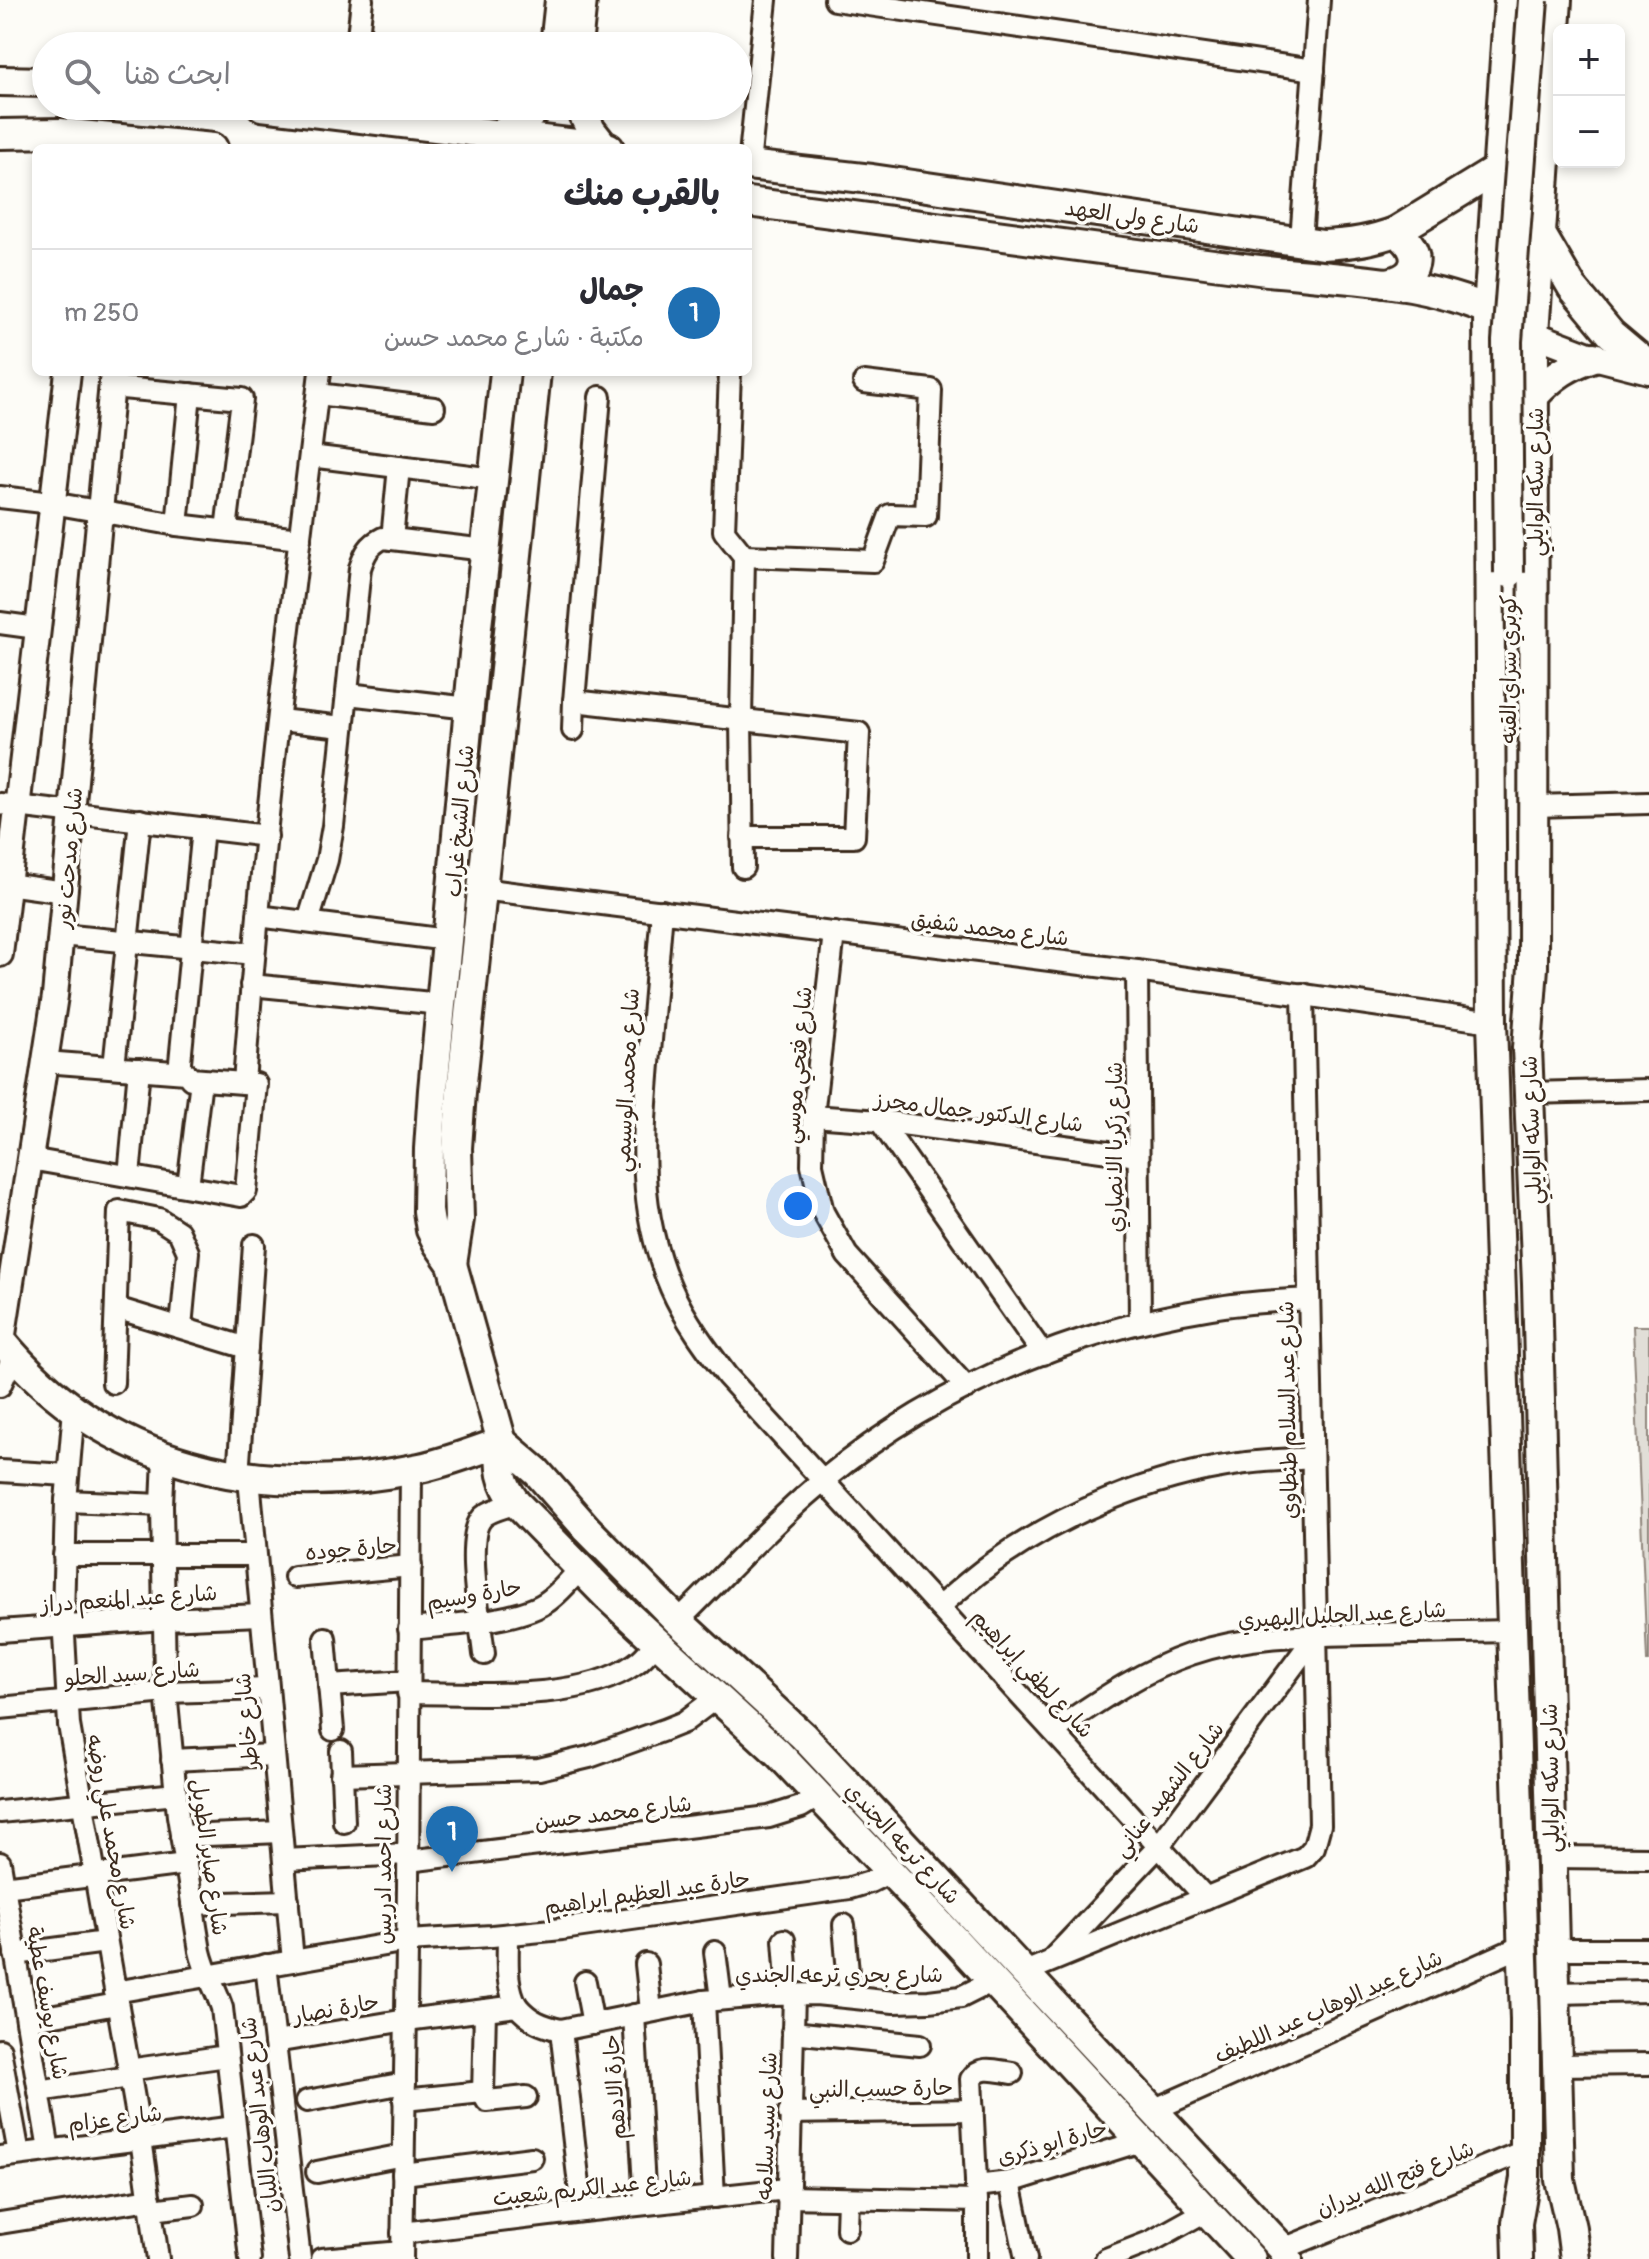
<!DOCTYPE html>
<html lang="ar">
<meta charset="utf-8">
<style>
:root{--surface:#fff;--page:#f7f7f7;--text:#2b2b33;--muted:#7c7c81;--line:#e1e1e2;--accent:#1f6fb2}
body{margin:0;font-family:Pangolin,"Playpen Sans Arabic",sans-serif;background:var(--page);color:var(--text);direction:rtl}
.controls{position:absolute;right:24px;top:24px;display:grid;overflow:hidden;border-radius:12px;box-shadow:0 4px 12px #0003}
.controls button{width:72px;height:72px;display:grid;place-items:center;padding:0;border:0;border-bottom:2px solid var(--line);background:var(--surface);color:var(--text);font:40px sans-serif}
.you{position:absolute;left:798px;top:1206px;width:28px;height:28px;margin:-20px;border:6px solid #fff;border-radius:50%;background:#1a73e8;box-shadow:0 0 0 12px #1a73e833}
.badge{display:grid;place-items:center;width:52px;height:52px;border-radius:50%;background:var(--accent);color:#fff;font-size:26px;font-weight:700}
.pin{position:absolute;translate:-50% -66px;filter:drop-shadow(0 2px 4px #0008)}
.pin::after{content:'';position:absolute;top:42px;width:28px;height:24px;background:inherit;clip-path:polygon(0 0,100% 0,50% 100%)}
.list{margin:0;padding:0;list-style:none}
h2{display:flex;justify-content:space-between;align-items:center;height:104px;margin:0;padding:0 32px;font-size:34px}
h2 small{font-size:26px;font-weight:400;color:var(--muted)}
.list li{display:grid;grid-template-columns:52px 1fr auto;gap:24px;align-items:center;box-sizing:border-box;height:128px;padding:0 32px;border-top:2px solid var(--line)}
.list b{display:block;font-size:30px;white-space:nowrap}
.list p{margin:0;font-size:26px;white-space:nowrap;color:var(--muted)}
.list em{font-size:26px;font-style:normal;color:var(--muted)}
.icon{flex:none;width:44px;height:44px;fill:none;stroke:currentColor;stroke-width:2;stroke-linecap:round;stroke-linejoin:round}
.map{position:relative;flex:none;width:1649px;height:2259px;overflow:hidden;direction:ltr}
.search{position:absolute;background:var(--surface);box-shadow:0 4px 12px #0003;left:32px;top:32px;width:720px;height:88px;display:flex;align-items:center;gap:20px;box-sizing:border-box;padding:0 28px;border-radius:44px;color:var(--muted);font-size:30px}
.panel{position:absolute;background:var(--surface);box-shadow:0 4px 12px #0003;left:32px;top:144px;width:720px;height:232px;border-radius:12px;direction:rtl}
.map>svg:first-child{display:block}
</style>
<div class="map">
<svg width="1649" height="2259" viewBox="0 0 1649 2259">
<rect width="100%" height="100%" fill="#fdfcf7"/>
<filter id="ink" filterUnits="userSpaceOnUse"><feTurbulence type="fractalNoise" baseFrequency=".0125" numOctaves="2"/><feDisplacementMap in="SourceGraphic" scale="16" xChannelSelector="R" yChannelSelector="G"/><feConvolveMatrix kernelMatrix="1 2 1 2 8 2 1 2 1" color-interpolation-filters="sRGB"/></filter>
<g filter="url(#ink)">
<path fill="#e1ded7" stroke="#8e847a" stroke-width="2" d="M 1633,1326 L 1649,1326 L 1649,1661 L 1647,1661 Z"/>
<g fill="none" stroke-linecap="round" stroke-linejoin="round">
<defs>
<g id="minor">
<path d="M 835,0 L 1314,70"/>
<path d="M 357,46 L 362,0"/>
<path d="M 749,165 L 766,0"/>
<path d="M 1301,240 L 1319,0"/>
<path d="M 730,372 L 724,531 L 744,556 L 741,720 L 743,867"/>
<path d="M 111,387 L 242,399 L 226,530"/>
<path d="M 318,394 L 434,408"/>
<path d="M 310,456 L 494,479"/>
<path d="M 0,497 L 52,503 L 177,525 L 300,539"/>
<path d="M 177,525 L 190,394"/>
<path d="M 392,539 L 399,467"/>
<path d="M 744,556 L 873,561 L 890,515 L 926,516 L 931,390 L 864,382"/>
<path d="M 0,623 L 37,628"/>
<path d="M 348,694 L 469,708"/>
<path d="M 574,701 L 600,397"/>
<path d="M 279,720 L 343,727"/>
<path d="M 573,730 L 574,701 L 859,733 L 854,837 L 742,837"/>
<path d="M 0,804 L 267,836"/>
<path d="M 1533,806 L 1648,803"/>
<path d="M 0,883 L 65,892"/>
<path d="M 481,889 L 1137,971 L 1492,1022"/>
<path d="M 662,911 C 658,958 654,1005 650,1052 C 643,1136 636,1208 671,1288 C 685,1320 706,1348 727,1376 L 1206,1898"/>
<path d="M 258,916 L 447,940"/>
<path d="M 308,922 L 327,860 L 333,826 L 360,568 C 365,553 369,545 383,538 L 486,550"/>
<path d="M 834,933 L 813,1116 L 812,1165 L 823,1212 L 847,1255 L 967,1388"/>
<path d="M 61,935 L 254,954"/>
<path d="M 1137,971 L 1140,1322"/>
<path d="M 251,985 L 441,1004"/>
<path d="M 114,1067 L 140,820"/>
<path d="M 179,1072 L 203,828"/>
<path d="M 244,1083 C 261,845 291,609 320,372"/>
<path d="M 1529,1093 L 1649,1090"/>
<path d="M 813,1116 L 880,1121 L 1138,1156"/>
<path d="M 880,1121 L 1043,1354"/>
<path d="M 30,1159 L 241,1196 L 246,1191 L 256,1084 L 191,1079 L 186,1073 L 45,1062"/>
<path d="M 129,1176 L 139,1069"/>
<path d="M 188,1186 L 201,1080"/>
<path d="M 116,1308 L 247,1348"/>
<path d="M 113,1383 L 119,1211 L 159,1219 L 179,1232 L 188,1252 L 181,1327"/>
<path d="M 0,1386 L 14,1355"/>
<path d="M 74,1409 L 66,1501 L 63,1617 L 69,1725 L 141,2139 L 158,2259"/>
<path d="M 164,1457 L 162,1505 L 165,1681 L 178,1816 L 200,1951 C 205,1974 215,1986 222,2008 L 250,2259"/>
<path d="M 0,1471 L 68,1475"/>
<path d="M 238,1476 L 254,1245"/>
<path d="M 249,1478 L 293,1961"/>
<path d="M 66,1501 L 162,1505"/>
<path d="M 64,1555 L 255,1555"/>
<path d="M 295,1577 L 411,1566"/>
<path d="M 939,1607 C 956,1592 973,1577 991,1564 C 1063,1513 1151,1476 1239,1464 C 1263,1460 1288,1460 1312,1458"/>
<path d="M 678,1621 C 720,1580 760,1536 804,1497 C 917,1396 1063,1332 1212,1308 C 1244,1302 1277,1301 1309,1299"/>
<path d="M 409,1629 C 445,1625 515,1622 545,1603 C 558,1595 570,1580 581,1568"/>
<path d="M 0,1631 L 164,1619 L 261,1615"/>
<path d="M 325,1638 L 333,1730"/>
<path d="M 484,1654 C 481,1626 464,1537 482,1518 C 489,1510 507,1507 516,1503"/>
<path d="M 329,1686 L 408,1681"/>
<path d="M 408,1693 C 473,1693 580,1703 635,1664 C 643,1659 650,1650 657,1642"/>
<path d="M 0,1708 L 166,1692 L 267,1689"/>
<path d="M 1054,1731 C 1097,1702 1141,1671 1191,1654 C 1247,1635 1308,1635 1366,1634 C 1414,1633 1463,1632 1511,1631"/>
<path d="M 341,1751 L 344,1822"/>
<path d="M 172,1760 L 273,1755"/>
<path d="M 341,1775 L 539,1769 L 589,1757 L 664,1730 L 684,1722 L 717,1697"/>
<path d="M 0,1812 L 176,1794"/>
<path d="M 181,1836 L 281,1832"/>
<path d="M 1552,1857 L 1649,1858"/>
<path d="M 284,1860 L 408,1854"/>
<path d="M 408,1861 L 769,1817 L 801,1807 L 819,1796"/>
<path d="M 0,1863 L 49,2150"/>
<path d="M 4,1887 L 186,1864"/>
<path d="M 192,1904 L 288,1901"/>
<path d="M 844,1925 L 850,1997"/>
<path d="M 508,1935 C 508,1960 505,1984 517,2006"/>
<path d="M 784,1940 L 788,1994"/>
<path d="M 1554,1949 L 1649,1949"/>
<path d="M 715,1952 L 721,1999"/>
<path d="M 15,1954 L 106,1942"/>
<path d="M 1054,1957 L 1159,1846 L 1316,1635"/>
<path d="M 646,1964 L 651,2011"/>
<path d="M 266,1965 L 300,2259"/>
<path d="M 1025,1972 L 1305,1857 L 1314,1847 L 1320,1825 L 1303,994"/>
<path d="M 585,1982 L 593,2024"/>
<path d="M 115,1992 L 407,1941 L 492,1936 L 562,1929 L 850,1888 L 870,1882 L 890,1872"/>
<path d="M 1555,1993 L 1649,1991"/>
<path d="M 704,2001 L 714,2197"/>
<path d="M 634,2015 L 645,2204"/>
<path d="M 27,2020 L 117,2004"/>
<path d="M 561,2030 L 582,2211"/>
<path d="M 792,2032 L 920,2045"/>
<path d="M 275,2042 L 406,2020 L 517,2006 C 530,2021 542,2026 561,2030 L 704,2001 L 773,1995 L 816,1994 L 894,2002 L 929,2001 L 961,1997 L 993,1981"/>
<path d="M 0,2050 L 19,2154"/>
<path d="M 1555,2065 L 1649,2064"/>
<path d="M 128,2070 L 227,2056"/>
<path d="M 39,2091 L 129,2077"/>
<path d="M 483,2095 L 485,2010"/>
<path d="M 404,2100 L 482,2092 L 487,2101 L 526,2097"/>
<path d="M 307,2101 L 405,2083"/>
<path d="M 1153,2110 L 1522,1946"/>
<path d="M 789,2113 L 973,2110"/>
<path d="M 0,2157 L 235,2127"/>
<path d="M 317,2172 L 403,2155"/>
<path d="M 403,2174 L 532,2158"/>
<path d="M 1010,2182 L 1026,2259"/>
<path d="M 976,2186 L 1010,2182 L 1141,2141"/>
<path d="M 787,2197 L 977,2201"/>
<path d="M 152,2210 L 193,2205"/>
<path d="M 0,2223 L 150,2199"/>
<path d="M 847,2229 L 848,2199"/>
<path d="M 402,2233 L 582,2211 L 787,2189"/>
<path d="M 1283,2249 L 1524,2151"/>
<path d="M 321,2259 L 402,2252"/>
<path d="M 402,2259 L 408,1887 L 411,1469"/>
<path d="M 787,2259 L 794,1994"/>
<path d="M 977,2259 L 977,2201 L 971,2079 C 981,2064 997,2071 1012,2073"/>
<path d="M 1106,2259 L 1152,2241 L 1206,2211"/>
</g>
<g id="tertiary">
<path d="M 1534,334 L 1594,357 L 1649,371"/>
<path d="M 0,954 L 68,372"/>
<path d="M 2,1341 L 55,996 L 113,372"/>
</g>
<g id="secondary">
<path d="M 1509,0 L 1488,310 L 1492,1022 L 1525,2020 L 1525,2178 L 1517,2223 L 1518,2259"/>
<path d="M 1557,0 L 1534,334 L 1533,967 L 1527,1048 L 1537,1284 L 1560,2180 L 1571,2228 L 1575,2259"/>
<path d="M 555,46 L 560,0"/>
<path d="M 577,46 L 582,0"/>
<path d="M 0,81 L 46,82"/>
<path d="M 262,106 L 609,148"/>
<path d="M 579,106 L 591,130 L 605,148"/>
<path d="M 0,134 L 60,133 L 213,148"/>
<path d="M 497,135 L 519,125 L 540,106"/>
<path d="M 748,165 L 872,179 L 1323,245 C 1348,244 1371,241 1395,232 L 1498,169"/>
<path d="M 748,202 C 913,224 1078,246 1243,268 C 1330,280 1426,276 1505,318"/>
<path d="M 1541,234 L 1572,287 L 1611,334 L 1649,366"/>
<path d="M 1385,283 C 1420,280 1425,249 1395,232"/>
<path d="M 505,372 L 474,654 L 433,1090 L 429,1149 L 428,1211 L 431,1230 L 438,1244 L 452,1264 L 502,1442 C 498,1467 501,1483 516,1503 L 609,1598 L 778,1753 L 953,1938 L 1251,2259"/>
<path d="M 1535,395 C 1553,376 1569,365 1594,357"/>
<path d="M 452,1264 L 459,1219 L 457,1148 L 461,1092 L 536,372"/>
<path d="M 0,1339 C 106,1469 262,1501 420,1468 C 448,1462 475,1451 502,1442"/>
<path d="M 502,1442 L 537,1472 L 587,1529 L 678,1621 L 803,1736 L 1283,2249 L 1288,2259"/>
</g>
</defs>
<use href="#minor" stroke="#3b2a1e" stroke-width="26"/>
<use href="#tertiary" stroke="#3b2a1e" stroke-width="30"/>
<use href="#secondary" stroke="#3b2a1e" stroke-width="34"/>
<use href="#minor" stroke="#fdfcf7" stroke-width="20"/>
<use href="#tertiary" stroke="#fdfcf7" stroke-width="24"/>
<use href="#secondary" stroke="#fdfcf7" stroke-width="28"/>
<defs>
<path id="secondary-bridge" d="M 1509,573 L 1507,341 L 1533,0"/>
</defs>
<use href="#secondary-bridge" stroke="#3b2a1e" stroke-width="34" stroke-linecap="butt"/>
<use href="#secondary-bridge" stroke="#fdfcf7" stroke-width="28"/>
</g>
</g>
<g text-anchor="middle" stroke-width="7" stroke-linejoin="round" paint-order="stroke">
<g font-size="22" fill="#3b2a1e" stroke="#fdfcf7">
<text transform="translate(1132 216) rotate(8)" y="8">شارع ولى العهد</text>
<text transform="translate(1535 482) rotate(-90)" y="8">شارع سكه الوايلي</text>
<text transform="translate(1508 669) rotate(-90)" y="8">كوبري سراي القبه</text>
<text transform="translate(459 821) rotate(-85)" y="8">شارع الشيخ غراب</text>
<text transform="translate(68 858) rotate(-85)" y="8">شارع مدحت نور</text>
<text transform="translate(990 928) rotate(7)" y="8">شارع محمد شفيق</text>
<text transform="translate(797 1065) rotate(-85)" y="8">شارع فتحي موسي</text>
<text transform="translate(626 1080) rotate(-87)" y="8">شارع محمد الوسيمي</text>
<text transform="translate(979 1111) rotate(7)" y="8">شارع الدكتور جمال محرز</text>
<text transform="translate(1531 1130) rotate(-92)" y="8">شارع سكه الوايلي</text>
<text transform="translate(1114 1147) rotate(-90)" y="8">شارع زكريا الانصاري</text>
<text transform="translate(1287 1410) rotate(-91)" y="8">شارع عبد السلام طنطاوي</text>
<text transform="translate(351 1548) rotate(-5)" y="8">حارة جوده</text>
<text transform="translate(474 1594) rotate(-10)" y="8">حارة وسيم</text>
<text transform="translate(129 1598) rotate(-4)" y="8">شارع عبد المنعم دراز</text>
<text transform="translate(1342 1614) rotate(-3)" y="8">شارع عبد الجليل البهيري</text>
<text transform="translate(132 1673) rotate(-4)" y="8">شارع سيد الحلو</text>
<text transform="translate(1033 1673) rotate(47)" y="8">شارع لطفي إبراهيم</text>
<text transform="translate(246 1721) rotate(-95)" y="8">شارع خاطر</text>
<text transform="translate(1550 1778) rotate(-91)" y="8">شارع سكه الوايلي</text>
<text transform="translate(1168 1789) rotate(-52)" y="8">شارع الشهيد عناني</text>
<text transform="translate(613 1812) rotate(-7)" y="8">شارع محمد حسن</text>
<text transform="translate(112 1832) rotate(80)" y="8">شارع محمد علي روضه</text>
<text transform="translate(903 1843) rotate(47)" y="8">شارع ترعه الجندي</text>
<text transform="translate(210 1857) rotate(82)" y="8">شارع صابر الطويل</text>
<text transform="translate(383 1864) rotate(-90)" y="8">شارع احمد ادريس</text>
<text transform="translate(647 1892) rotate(-8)" y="8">حارة عبد العظيم ابراهيم</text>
<text x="839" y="1982">شارع بحري ترعه الجندي</text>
<text transform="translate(48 2003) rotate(80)" y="8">شارع يوسف عطية</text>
<text transform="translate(1328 2006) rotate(-24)" y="8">شارع عبد الوهاب عبد اللطيف</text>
<text transform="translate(336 2008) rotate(-10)" y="8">حارة نصار</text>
<text transform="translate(614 2087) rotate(-94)" y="8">حارة الادهم</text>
<text transform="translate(881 2088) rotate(-1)" y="8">حارة حسب النبي</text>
<text transform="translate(259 2115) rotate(-97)" y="8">شارع عبد الوهاب اللبان</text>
<text transform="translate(115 2118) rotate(-7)" y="8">شارع عزام</text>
<text transform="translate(766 2126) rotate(-88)" y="8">شارع سيد سلامه</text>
<text transform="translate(1052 2142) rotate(-16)" y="8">حارة ابو ذكرى</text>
<text transform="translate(1395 2178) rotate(-22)" y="8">شارع فتح الله بدران</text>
<text transform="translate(592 2187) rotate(-6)" y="8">شارع عبد الكريم شعيت</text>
</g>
</g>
</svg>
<div class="controls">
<button>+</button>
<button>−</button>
</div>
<div class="you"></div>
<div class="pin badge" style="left:452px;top:1872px">1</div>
<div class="search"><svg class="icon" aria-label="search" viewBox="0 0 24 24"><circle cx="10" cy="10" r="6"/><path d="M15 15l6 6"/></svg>ابحث هنا</div>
<section class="panel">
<h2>بالقرب منك<small></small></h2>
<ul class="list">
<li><span class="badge">1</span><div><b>جمال</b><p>مكتبة · شارع محمد حسن</p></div><em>250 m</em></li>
</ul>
</section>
</div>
